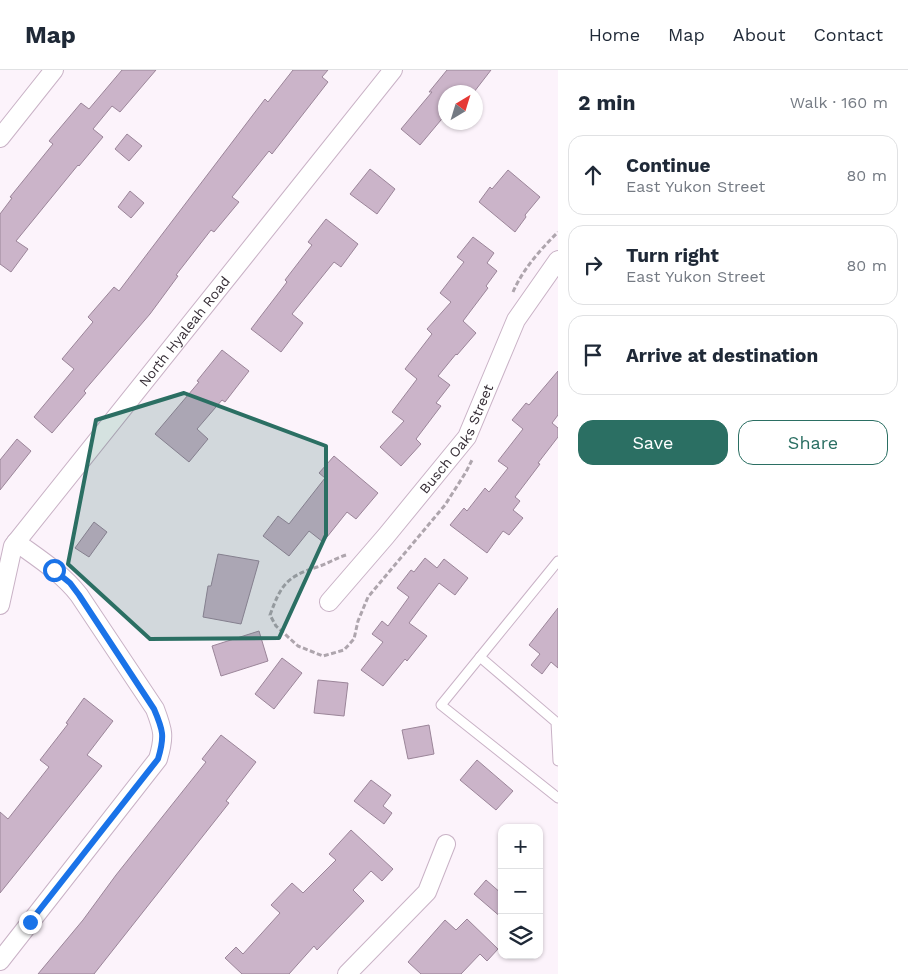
<!DOCTYPE html>
<meta charset="utf-8">
<style>
:root{--surface:#fff;--page:#f6f6f7;--text:#1f2937;--muted:#747a83;--line:#e0e1e3;--accent:#2b6f63}
body{margin:0;font-family:"Work Sans",sans-serif;background:var(--page);color:var(--text)}
.controls{position:absolute;right:15px;bottom:15px;display:grid;overflow:hidden;border-radius:10px;box-shadow:0 1px 4px #0004}
.controls button{width:45px;height:45px;display:grid;place-items:center;padding:0;border:0;border-bottom:1px solid var(--line);background:var(--surface);color:var(--text);font:25px sans-serif}
.compass{position:absolute;left:438px;top:15px;width:45px;height:45px;border-radius:50%;background:var(--surface);box-shadow:0 1px 4px #0004;rotate:38deg}
.stop{position:absolute;width:15px;height:15px;margin:-11px;border:4px solid #1a73e8;border-radius:50%;background:#fff}
.stop.end{background:#1a73e8;border-color:#fff;box-shadow:0 1px 5px #0008}
.list{margin:0;padding:0;list-style:none}
h2{display:flex;justify-content:space-between;align-items:center;height:65px;margin:0;padding:0 20px;font-size:21px}
h2 small{font-size:16px;font-weight:400;color:var(--muted)}
.list li{display:grid;grid-template-columns:32px 1fr auto;gap:15px;align-items:center;box-sizing:border-box;height:80px;margin:0 10px 10px;padding:0 10px;border:1px solid var(--line);border-radius:15px}
.list b{display:block;font-size:19px;white-space:nowrap}
.list p{margin:0;font-size:16px;white-space:nowrap;color:var(--muted)}
.list em{font-size:16px;font-style:normal;color:var(--muted)}
.actions{display:flex;gap:10px;padding:15px 20px}
.actions a{flex:1;padding:11px 0;border:1px solid var(--accent);border-radius:15px;text-align:center;font-size:18px;color:var(--accent)}
.actions .main{background:var(--accent);color:#fff}
.icon{flex:none;width:28px;height:28px;fill:none;stroke:currentColor;stroke-width:2;stroke-linecap:round;stroke-linejoin:round}
.map{position:relative;flex:none;width:558px;height:904px;overflow:hidden}
header{display:flex;align-items:center;gap:30px;box-sizing:border-box;height:70px;padding:0 25px;background:var(--surface);border-bottom:1px solid var(--line)}
header strong{font-size:24px}
nav{display:flex;gap:28px;margin-inline-start:auto;font-size:18px}
main{display:flex}
aside{flex:1;background:var(--surface)}
.map>svg:first-child{display:block}
</style>
<header>
<strong>Map</strong>
<nav><a>Home</a><a>Map</a><a>About</a><a>Contact</a></nav>
</header>
<main>
<div class="map">
<svg width="558" height="904" viewBox="0 0 558 904">
<rect width="100%" height="100%" fill="#fcf3fb"/>
<g fill="#cbb4c9" stroke="#9b8599">
<path d="M 122,0 L 156,0 L 120,42 L 112,36 L 93,59 L 103,67 L 79,96 L 78,95 L 16,171 L 28,179 L 11,202 L 0,194 L 0,144 L 12,128 L 10,127 L 53,74 L 49,71 L 81,33 L 89,39 Z"/>
<path d="M 293,0 L 328,0 L 322,7 L 328,12 L 272,84 L 269,81 L 232,127 L 239,132 L 214,162 L 211,160 L 176,205 L 178,206 L 150,244 L 84,321 L 86,323 L 52,363 L 34,347 L 74,299 L 62,289 L 93,252 L 88,247 L 114,217 L 119,221 L 265,29 L 268,32 Z"/>
<path d="M 447,0 L 491,0 L 474,22 L 446,22 L 446,44 L 420,75 L 401,59 L 432,22 L 429,22 Z"/>
<path d="M 127,64 L 142,76 L 129,91 L 115,79 Z"/>
<path d="M 370,99 L 395,119 L 377,144 L 350,124 Z"/>
<path d="M 508,100 L 540,127 L 525,145 L 526,147 L 515,162 L 479,132 L 490,117 L 492,119 Z"/>
<path d="M 130,121 L 144,133 L 131,148 L 118,137 Z"/>
<path d="M 326,149 L 358,174 L 341,197 L 334,192 L 292,244 L 303,253 L 281,282 L 251,259 L 287,212 L 285,210 L 312,175 L 308,172 Z"/>
<path d="M 473,167 L 494,183 L 487,193 L 497,201 L 486,216 L 488,218 L 463,251 L 476,263 L 457,285 L 456,284 L 438,306 L 450,315 L 436,333 L 441,336 L 416,369 L 421,374 L 401,396 L 380,377 L 404,351 L 392,342 L 417,309 L 405,299 L 432,264 L 427,259 L 451,232 L 440,223 L 464,192 L 457,187 Z"/>
<path d="M 222,280 L 249,301 L 225,332 L 222,330 L 197,359 L 208,369 L 189,392 L 155,364 L 199,312 L 197,311 Z"/>
<path d="M 558,301 L 558,345 L 552,353 L 558,358 L 558,367 L 538,393 L 540,394 L 515,427 L 520,431 L 513,440 L 523,448 L 509,465 L 503,461 L 487,483 L 450,455 L 464,438 L 467,441 L 485,418 L 489,422 L 508,398 L 498,391 L 523,359 L 512,350 L 526,333 L 529,335 Z"/>
<path d="M 17,369 L 31,381 L 0,420 L 0,390 Z"/>
<path d="M 334,386 L 378,423 L 356,449 L 347,442 L 323,472 L 309,461 L 289,486 L 263,466 L 278,446 L 289,454 L 325,408 L 319,403 Z"/>
<path d="M 94,452 L 107,462 L 89,487 L 75,478 Z"/>
<path d="M 218,484 L 259,491 L 241,554 L 203,547 L 208,516 L 211,516 Z"/>
<path d="M 425,488 L 437,498 L 444,489 L 468,508 L 455,525 L 439,513 L 409,553 L 427,566 L 407,591 L 405,589 L 383,616 L 361,600 L 383,572 L 372,564 L 382,551 L 388,556 L 409,527 L 397,518 L 411,500 L 414,502 Z"/>
<path d="M 558,538 L 558,598 L 551,592 L 542,604 L 531,595 L 540,584 L 529,575 Z"/>
<path d="M 259,561 L 268,591 L 221,606 L 212,576 Z"/>
<path d="M 282,588 L 302,603 L 274,639 L 255,624 Z"/>
<path d="M 318,610 L 348,613 L 344,646 L 314,643 Z"/>
<path d="M 84,628 L 113,651 L 87,685 L 102,696 L 0,823 L 0,742 L 8,749 L 49,697 L 40,690 L 68,654 L 66,653 Z"/>
<path d="M 429,655 L 434,684 L 408,689 L 402,660 Z"/>
<path d="M 221,665 L 256,692 L 226,731 L 229,733 L 94,904 L 38,904 L 83,850 L 116,805 L 206,692 L 202,689 Z"/>
<path d="M 477,690 L 513,721 L 496,740 L 460,710 Z"/>
<path d="M 371,710 L 391,725 L 383,736 L 392,743 L 384,754 L 354,731 Z"/>
<path d="M 351,760 L 393,799 L 382,811 L 371,801 L 353,820 L 364,831 L 317,880 L 314,876 L 289,904 L 242,904 L 225,888 L 236,877 L 243,884 L 280,843 L 271,835 L 292,813 L 303,823 L 336,790 L 329,784 Z"/>
<path d="M 486,810 L 502,824 L 502,848 L 474,824 Z"/>
<path d="M 467,849 L 498,879 L 487,891 L 480,884 L 461,904 L 421,904 L 408,892 L 445,850 L 456,860 Z"/>
</g>
<g fill="none" stroke-linecap="round" stroke-linejoin="round">
<defs>
<g id="lane">
<path d="M 558,491 L 480,587 L 556,652 L 558,691"/>
<path d="M 480,587 L 441,635 L 558,728"/>
</g>
<g id="street">
<path d="M 0,68 L 54,0"/>
<path id="s1" d="M 329,532 L 386,466 L 467,367 L 516,250 L 558,190"/>
<path id="s2" d="M 0,535 L 13,476 L 393,0"/>
<path d="M 0,891 L 158,689 C 165,666 163,660 155,639 L 79,525 C 62,503 38,488 16,472"/>
<path d="M 347,904 L 427,822 L 446,774"/>
</g>
</defs>
<use href="#lane" stroke="#c9b2c6" stroke-width="11"/>
<use href="#street" stroke="#c9b2c6" stroke-width="20"/>
<g stroke="#aea5ad" stroke-width="3" stroke-dasharray="5 2.5" stroke-linecap="butt">
<path d="M 513,222 C 523,199 540,180 558,162"/>
<path d="M 346,485 C 336,488 327,494 317,497 C 286,507 281,515 270,545 L 276,556 L 298,576 L 323,586 L 344,580 L 354,569 L 358,551 L 368,527 L 445,435 L 466,402 L 472,390"/>
</g>
<use href="#lane" stroke="#fff" stroke-width="9"/>
<use href="#street" stroke="#fff" stroke-width="18"/>
</g>
<g fill="none" stroke-linecap="round" stroke-linejoin="round">
<path stroke="#1a73e8" stroke-width="6" d="M 30,852 L 158,689 C 165,666 163,660 154,639 L 79,525 L 70,513 L 54,500"/>
</g>
<path fill="#2b6f63" fill-opacity="0.2" stroke="#2b6f63" stroke-width="4" stroke-linejoin="round" d="M 184,323 L 326,376 L 326,465 L 279,568 L 150,569 L 68,494 L 96,350 Z"/>
<g text-anchor="middle" stroke-width="4" stroke-linejoin="round" paint-order="stroke">
<g font-size="14" fill="#352d35" stroke="#fff">
<text dy="5" stroke="none"><textPath href="#s2" startOffset="335">North Hyaleah Road</textPath></text>
<text dy="5" stroke="none"><textPath href="#s1" startOffset="208">Busch Oaks Street</textPath></text>
</g>
</g>
</svg>
<div class="controls">
<button>+</button>
<button>−</button>
<button><svg class="icon" aria-label="layers" viewBox="0 0 24 24"><path d="M12 4l9 5-9 5-9-5zM3 14l9 5 9-5"/></svg></button>
</div>
<svg class="compass" viewBox="-18 -18 36 36"><path d="M0-13l5 13h-10z" fill="#e53935"/><path d="M0 13l5-13h-10z" fill="#747a83"/></svg>
<div class="stop" style="left:54px;top:500px"></div>
<div class="stop end" style="left:30px;top:852px"></div>
</div>
<aside>
<h2>2 min<small>Walk · 160 m</small></h2>
<ul class="list">
<li><svg class="icon" aria-label="ahead" viewBox="0 0 24 24"><path d="M12 20V5M6 11l6-6 6 6"/></svg><div><b>Continue</b><p>East Yukon Street</p></div><em>80 m</em></li>
<li><svg class="icon" aria-label="right" viewBox="0 0 24 24"><path d="M7 20v-9h11M14 6l5 5-5 5"/></svg><div><b>Turn right</b><p>East Yukon Street</p></div><em>80 m</em></li>
<li><svg class="icon" aria-label="arrive" viewBox="0 0 24 24"><path d="M6 21V4h12l-3 4 3 4H6"/></svg><div><b>Arrive at destination</b></div></li>
</ul>
<div class="actions"><a class="main">Save</a><a>Share</a></div>
</aside>
</main>
